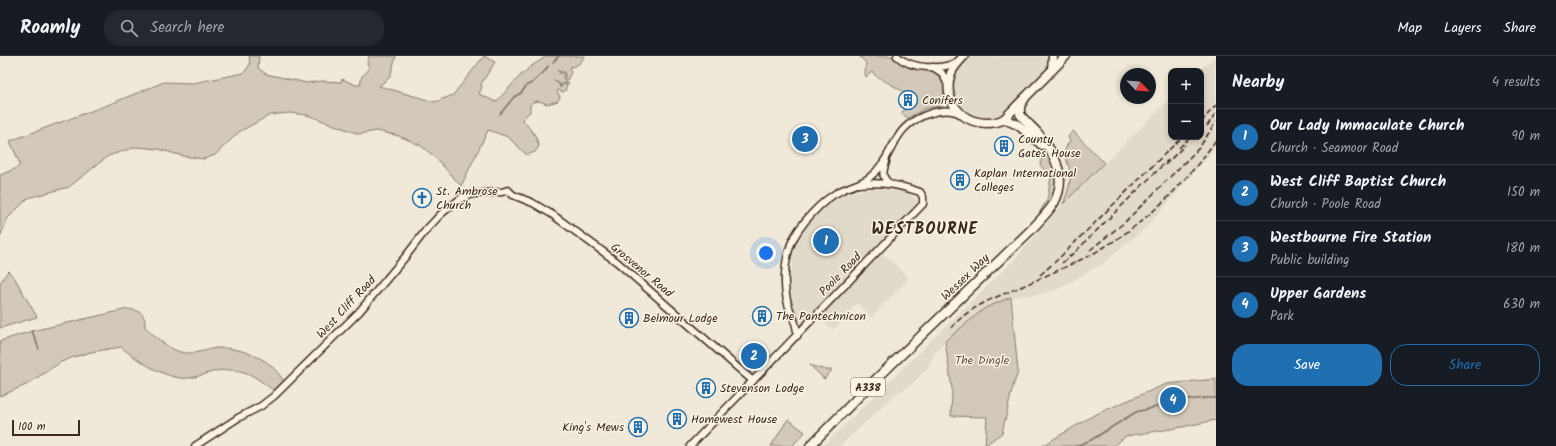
<!DOCTYPE html>
<meta charset="utf-8">
<style>
:root{--surface:#171b24;--page:#242831;--text:#f1f3f6;--muted:#9ea1a6;--line:#363941;--accent:#1f6fb2}
body{margin:0;font-family:Kalam,sans-serif;background:var(--page);color:var(--text)}
.controls{position:absolute;right:12px;top:12px;display:grid;overflow:hidden;border-radius:8px;box-shadow:0 2px 6px #0003}
.controls button{width:36px;height:36px;display:grid;place-items:center;padding:0;border:0;border-bottom:1px solid var(--line);background:var(--surface);color:var(--text);font:20px sans-serif}
.compass{position:absolute;left:1120px;top:12px;width:36px;height:36px;border-radius:50%;background:var(--surface);box-shadow:0 2px 6px #0003;rotate:115deg}
.scale{position:absolute;left:12px;bottom:10px;width:68px;box-sizing:border-box;padding-left:4px;border:2px solid #3b2a1e;border-top:0;font-size:11px;line-height:14px;white-space:nowrap;color:#3b2a1e;-webkit-text-stroke:3px #fcf5e5;paint-order:stroke}
.you{position:absolute;left:766px;top:197px;width:14px;height:14px;margin:-10px;border:3px solid #fff;border-radius:50%;background:#1a73e8;box-shadow:0 0 0 6px #1a73e833}
.badge{display:grid;place-items:center;width:26px;height:26px;border-radius:50%;background:var(--accent);color:#fff;font-size:13px;font-weight:700}
.pin{position:absolute;translate:-50% -50%;border:2px solid #fff;box-shadow:0 1px 4px #0006}
.list{margin:0;padding:0;list-style:none}
h2{display:flex;justify-content:space-between;align-items:center;height:52px;margin:0;padding:0 16px;font-size:17px}
h2 small{font-size:13px;font-weight:400;color:var(--muted)}
.list li{display:grid;grid-template-columns:26px 1fr auto;gap:12px;align-items:center;box-sizing:border-box;height:56px;padding:0 16px;border-top:1px solid var(--line)}
.list b{display:block;font-size:15px;white-space:nowrap}
.list p{margin:0;font-size:13px;white-space:nowrap;color:var(--muted)}
.list em{font-size:13px;font-style:normal;color:var(--muted)}
.actions{display:flex;gap:8px;padding:12px 16px}
.actions a{flex:1;padding:9px 0;border:1px solid var(--accent);border-radius:16px;text-align:center;font-size:14px;color:var(--accent)}
.actions .main{background:var(--accent);color:#fff}
.icon{flex:none;width:22px;height:22px;fill:none;stroke:currentColor;stroke-width:2;stroke-linecap:round;stroke-linejoin:round}
.map{position:relative;flex:none;width:1216px;height:390px;overflow:hidden}
header{display:flex;align-items:center;gap:24px;box-sizing:border-box;height:56px;padding:0 20px;background:var(--surface);border-bottom:1px solid var(--line)}
header strong{font-size:19px}
nav{display:flex;gap:22px;margin-inline-start:auto;font-size:14px}
.search{width:280px;height:36px;background:var(--page);display:flex;align-items:center;gap:10px;box-sizing:border-box;padding:0 14px;border-radius:16px;color:var(--muted);font-size:15px}
main{display:flex}
aside{flex:1;background:var(--surface)}
.map>svg:first-child{display:block}
</style>
<header>
<strong>Roamly</strong>
<div class="search"><svg class="icon" aria-label="search" viewBox="0 0 24 24"><circle cx="10" cy="10" r="6"/><path d="M15 15l6 6"/></svg>Search here</div>
<nav><a>Map</a><a>Layers</a><a>Share</a></nav>
</header>
<main>
<div class="map">
<svg width="1216" height="390" viewBox="0 0 1216 390">
<rect width="100%" height="100%" fill="#f0e9d9"/>
<filter id="ink" filterUnits="userSpaceOnUse"><feTurbulence type="fractalNoise" baseFrequency=".025" numOctaves="2"/><feDisplacementMap in="SourceGraphic" scale="8" xChannelSelector="R" yChannelSelector="G"/><feConvolveMatrix kernelMatrix="1 2 1 2 8 2 1 2 1" color-interpolation-filters="sRGB"/></filter>
<g filter="url(#ink)">
<g fill="#e1d9c9">
<path d="M 964,0 L 1053,0 L 1053,7 L 1004,63 L 971,64 L 952,43 L 949,27 Z"/>
<path d="M 1215,0 L 1216,90 L 1209,99 L 1150,168 L 1105,206 L 1081,220 L 1056,234 L 1041,238 L 1011,241 L 945,285 L 934,299 L 927,313 L 910,330 L 898,336 L 840,390 L 823,390 L 1014,204 L 1063,148 L 1171,42 L 1171,81 L 1201,81 L 1201,15 L 1199,15 Z"/>
<path d="M 873,132 L 892,132 L 905,136 L 913,140 L 916,143 L 917,147 L 805,264 L 799,264 L 793,254 L 790,225 L 793,200 L 797,186 L 810,166 L 828,147 L 844,138 Z"/>
<path d="M 882,196 L 909,222 L 872,261 L 857,247 L 833,274 L 821,263 L 821,261 Z"/>
</g>
<g fill="#d2c9ba" stroke="#867a6c">
<path d="M 249,0 L 259,0 L 258,12 L 266,18 L 307,27 L 322,25 L 341,26 L 342,23 L 356,29 L 360,29 L 362,20 L 368,15 L 369,11 L 367,7 L 369,0 L 396,0 L 390,21 L 379,30 L 435,46 L 453,39 L 484,0 L 495,6 L 481,28 L 482,31 L 479,38 L 496,46 L 520,20 L 530,11 L 544,2 L 545,0 L 585,0 L 579,8 L 572,11 L 571,10 L 569,13 L 571,16 L 567,25 L 565,23 L 565,16 L 560,16 L 557,13 L 559,17 L 564,17 L 563,23 L 569,28 L 562,27 L 561,31 L 559,27 L 553,24 L 559,28 L 560,32 L 564,28 L 567,29 L 565,35 L 562,36 L 558,34 L 557,36 L 560,40 L 558,45 L 547,48 L 539,45 L 533,46 L 530,49 L 530,56 L 522,63 L 535,79 L 539,90 L 535,96 L 527,99 L 508,81 L 488,74 L 461,130 L 436,102 L 420,89 L 399,80 L 377,75 L 359,78 L 307,59 L 289,57 L 270,59 L 239,76 L 215,99 L 204,103 L 183,100 L 158,93 L 136,91 L 108,100 L 69,131 L 28,142 L 8,162 L 0,181 L 0,119 L 17,112 L 20,108 L 10,85 L 110,48 L 164,26 L 193,27 L 244,17 L 250,8 Z"/>
<path d="M 859,0 L 897,0 L 901,4 L 931,11 L 943,24 L 947,32 L 947,40 L 943,47 L 939,50 L 924,53 L 908,62 L 901,57 L 916,41 L 910,36 L 908,38 L 876,20 L 872,16 L 866,21 L 865,17 L 866,7 Z"/>
<path d="M 1073,75 L 1104,107 L 1063,148 C 1067,138 1071,128 1070,117 C 1069,104 1059,98 1070,85 L 1068,81 Z"/>
<path d="M 1044,95 C 1065,117 1056,138 1041,160 L 1039,157 L 1047,144 L 1051,121 L 1040,109 Z"/>
<path d="M 8,215 L 14,221 L 37,261 L 0,272 L 0,227 Z"/>
<path d="M 1011,241 L 1018,316 L 1013,330 L 1002,377 L 985,389 L 987,361 L 951,360 L 952,333 L 945,285 L 985,252 Z"/>
<path d="M 128,253 C 140,254 146,258 145,271 C 157,282 172,298 190,297 C 199,297 208,293 217,292 C 233,291 252,297 265,305 C 273,310 279,318 284,325 L 274,335 C 253,319 244,311 216,315 C 207,317 198,321 189,322 C 168,325 137,304 121,291 L 91,296 L 74,301 L 61,306 L 26,329 L 0,340 L 0,285 L 32,275 Z"/>
<path d="M 810,309 L 825,314 L 832,314 L 824,323 Z"/>
<path d="M 1216,323 L 1216,364 L 1177,372 L 1126,380 L 1113,390 L 1042,390 L 1094,359 L 1166,328 Z"/>
<path d="M 788,363 L 805,376 L 792,390 L 771,390 Z"/>
</g>
<g fill="none" stroke-linecap="round" stroke-linejoin="round">
<g stroke="#7e7163" stroke-width="1.5">
<path d="M 553,6 L 559,0"/>
<path d="M 500,58 L 514,41 L 521,37 L 527,29 L 532,27 L 545,15 L 548,10"/>
<path d="M 32,275 L 39,293"/>
<path d="M 1076,390 L 1091,384 L 1136,356 L 1180,345 L 1206,342 L 1216,342"/>
</g>
<defs>
<g id="secondary">
<path d="M 897,0 C 911,13 942,15 958,5"/>
<path d="M 933,11 L 942,17 L 949,31"/>
<path d="M 886,106 C 883,115 881,121 889,127"/>
<path d="M 797,280 C 798,268 791,259 788,248 C 783,230 784,206 791,188 C 798,170 822,144 840,135 C 850,130 861,128 870,121 C 897,99 889,70 931,57 C 943,54 949,53 961,58"/>
<path d="M 195,390 L 238,362 L 261,350 L 274,340 L 359,256 L 406,200 L 426,174 L 441,158 L 460,143 L 472,138 L 502,136 L 508,134 L 513,139 L 533,147 L 553,159 L 617,206 L 753,325"/>
<path d="M 690,390 L 923,148 L 923,141 L 920,136 C 896,128 883,126 858,128"/>
</g>
<g id="highway">
<path d="M 964,0 C 959,5 954,10 951,17 C 942,43 960,66 986,67 C 992,67 999,66 1004,63 L 1066,0"/>
<path d="M 1052,14 L 1053,0"/>
<path d="M 1004,63 L 1018,69 L 1042,89"/>
<path d="M 810,390 L 870,329 L 1032,173 C 1039,165 1048,157 1054,147 C 1069,120 1053,94 1035,74 C 1030,69 1024,64 1020,58 L 1020,50 L 1025,42"/>
</g>
</defs>
<use href="#secondary" stroke="#3b2a1e" stroke-width="9"/>
<use href="#highway" stroke="#3b2a1e" stroke-width="11"/>
<use href="#secondary" stroke="#fcf5e5" stroke-width="6"/>
<use href="#highway" stroke="#fcf5e5" stroke-width="8"/>
<g stroke="#3b2a1e" stroke-width="1.5" stroke-dasharray="6 3" stroke-linecap="butt">
<path d="M 1201,66 L 1216,49"/>
<path d="M 1207,70 L 1216,57"/>
<path d="M 1179,92 L 1190,81"/>
<path d="M 1165,109 L 1185,89"/>
<path d="M 1090,194 L 1125,166 L 1199,92 L 1216,66"/>
<path d="M 1062,207 L 1077,194 L 1168,104"/>
<path d="M 1040,219 L 1056,205 L 1182,81"/>
<path d="M 951,272 C 971,249 997,241 1023,230 C 1041,222 1059,214 1076,206 C 1133,180 1180,135 1216,84"/>
</g>
</g>
</g>
<defs>
<symbol id="building-ring" viewBox="-11 -11 22 22"><circle r="9.5" fill="#fcf5e5" stroke="#1f6fb2" stroke-width="1.5"/><path d="M-4-6H4V6H1V3H-1V6H-4ZM-2.5-4.3h1.7v1.8h-1.7ZM.8-4.3h1.7v1.8H.8ZM-2.5-1h1.7V.8h-1.7ZM.8-1h1.7V.8H.8Z" fill="#1f6fb2"/></symbol>
<symbol id="church-ring" viewBox="-11 -11 22 22"><circle r="9.5" fill="#fcf5e5" stroke="#1f6fb2" stroke-width="1.5"/><path d="M-1.2-6h2.4v3.5h3.3v2.4h-3.3V6h-2.4V-.1h-3.3v-2.4h3.3Z" fill="#1f6fb2"/></symbol>
</defs>
<g fill-rule="evenodd">
<use href="#building-ring" x="897" y="33" width="22" height="22"/>
<use href="#building-ring" x="993" y="79" width="22" height="22"/>
<use href="#building-ring" x="949" y="113" width="22" height="22"/>
<use href="#church-ring" x="411" y="131" width="22" height="22"/>
<use href="#building-ring" x="751" y="249" width="22" height="22"/>
<use href="#building-ring" x="618" y="251" width="22" height="22"/>
<use href="#building-ring" x="695" y="321" width="22" height="22"/>
<use href="#building-ring" x="666" y="352" width="22" height="22"/>
<use href="#building-ring" x="627" y="360" width="22" height="22"/>
</g>
<g text-anchor="middle" stroke-width="3" stroke-linejoin="round" paint-order="stroke">
<rect fill="#fcf5e5" stroke="#75675a" stroke-width="1" x="851" y="322" width="34" height="18" rx="3"/>
<g font-size="11" font-weight="bold" fill="#3b2a1e">
<text x="868" y="335">A338</text>
</g>
<g font-size="12" fill="#3b2a1e" stroke="#fcf5e5" text-anchor="start">
<text x="922" y="48">Conifers</text>
<text x="1018" y="87">County<tspan x="1018" dy="14">Gates House</tspan></text>
<text x="974" y="121">Kaplan International<tspan x="974" dy="14">Colleges</tspan></text>
<text x="436" y="139">St. Ambrose<tspan x="436" dy="14">Church</tspan></text>
<text x="776" y="264">The Pantechnicon</text>
<text x="643" y="266">Belmour Lodge</text>
<text x="720" y="336">Stevenson Lodge</text>
<text x="691" y="367">Homewest House</text>
<text x="624" y="375" text-anchor="end">King's Mews</text>
</g>
<g font-size="12" fill="#3b2a1e" stroke="#fcf5e5">
<text transform="translate(642 214) rotate(40)" y="4">Grosvenor Road</text>
<text transform="translate(840 218) rotate(-46)" y="4">Poole Road</text>
<text transform="translate(965 221) rotate(-44)" y="4">Wessex Way</text>
<text transform="translate(346 251) rotate(-47)" y="4">West Cliff Road</text>
</g>
<g font-size="12" fill="#615245" stroke="#fcf5e5">
<text x="982" y="308">The Dingle</text>
</g>
<g font-size="16" font-weight="bold" letter-spacing="1" fill="#3b2a1e" stroke="#fcf5e5">
<text x="925" y="178">WESTBOURNE</text>
</g>
</g>
</svg>
<div class="controls">
<button>+</button>
<button>−</button>
</div>
<svg class="compass" viewBox="-18 -18 36 36"><path d="M0-13l5 13h-10z" fill="#e53935"/><path d="M0 13l5-13h-10z" fill="#9ea1a6"/></svg>
<div class="scale">100 m</div>
<div class="you"></div>
<div class="pin badge" style="left:826px;top:185px">1</div>
<div class="pin badge" style="left:754px;top:300px">2</div>
<div class="pin badge" style="left:805px;top:83px">3</div>
<div class="pin badge" style="left:1173px;top:344px">4</div>
</div>
<aside>
<h2>Nearby<small>4 results</small></h2>
<ul class="list">
<li><span class="badge">1</span><div><b>Our Lady Immaculate Church</b><p>Church · Seamoor Road</p></div><em>90 m</em></li>
<li><span class="badge">2</span><div><b>West Cliff Baptist Church</b><p>Church · Poole Road</p></div><em>150 m</em></li>
<li><span class="badge">3</span><div><b>Westbourne Fire Station</b><p>Public building</p></div><em>180 m</em></li>
<li><span class="badge">4</span><div><b>Upper Gardens</b><p>Park</p></div><em>630 m</em></li>
</ul>
<div class="actions"><a class="main">Save</a><a>Share</a></div>
</aside>
</main>
